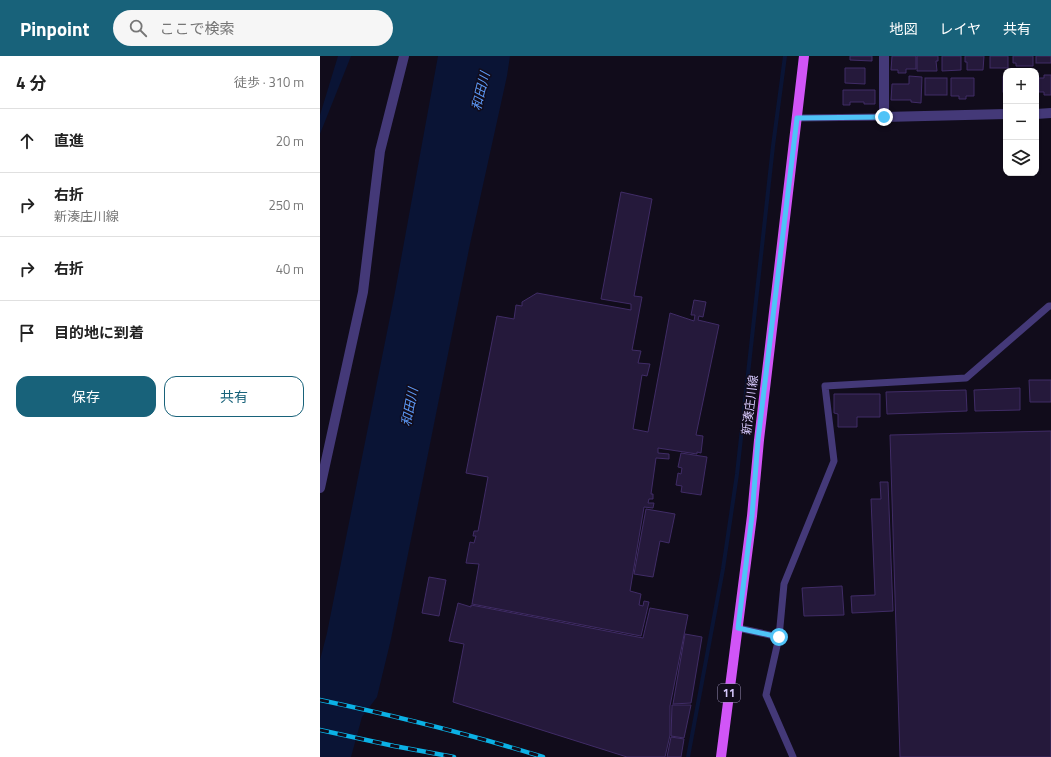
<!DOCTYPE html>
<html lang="ja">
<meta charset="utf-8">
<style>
:root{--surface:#fff;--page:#f6f6f6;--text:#222;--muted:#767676;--line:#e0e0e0;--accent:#18627a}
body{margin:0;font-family:"Titillium Web","Noto Sans JP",sans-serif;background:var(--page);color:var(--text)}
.controls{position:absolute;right:12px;top:12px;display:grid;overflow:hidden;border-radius:8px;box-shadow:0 1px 3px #0004}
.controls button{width:36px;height:36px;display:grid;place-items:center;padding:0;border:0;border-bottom:1px solid var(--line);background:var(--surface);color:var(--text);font:20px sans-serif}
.stop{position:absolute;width:12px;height:12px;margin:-9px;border:3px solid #4fc3f7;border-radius:50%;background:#fff}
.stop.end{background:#4fc3f7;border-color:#fff;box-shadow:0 1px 4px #0008}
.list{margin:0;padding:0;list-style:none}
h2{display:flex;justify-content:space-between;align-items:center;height:52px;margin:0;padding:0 16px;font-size:17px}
h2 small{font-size:13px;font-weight:400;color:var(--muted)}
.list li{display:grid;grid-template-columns:26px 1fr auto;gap:12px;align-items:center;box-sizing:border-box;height:64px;padding:0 16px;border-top:1px solid var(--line)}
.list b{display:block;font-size:15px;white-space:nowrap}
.list p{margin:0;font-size:13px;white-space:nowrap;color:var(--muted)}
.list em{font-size:13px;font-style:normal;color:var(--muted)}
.actions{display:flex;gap:8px;padding:12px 16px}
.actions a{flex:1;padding:9px 0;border:1px solid var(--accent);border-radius:12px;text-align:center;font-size:14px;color:var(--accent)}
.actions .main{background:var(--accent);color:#fff}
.icon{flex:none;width:22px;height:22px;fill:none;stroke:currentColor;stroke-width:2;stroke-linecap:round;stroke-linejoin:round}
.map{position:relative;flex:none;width:731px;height:701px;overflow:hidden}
header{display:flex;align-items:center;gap:24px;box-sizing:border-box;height:56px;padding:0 20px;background:var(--accent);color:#fff}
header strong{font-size:19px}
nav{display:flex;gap:22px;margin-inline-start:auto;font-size:14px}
.search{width:280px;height:36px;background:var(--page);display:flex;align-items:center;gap:10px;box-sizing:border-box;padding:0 14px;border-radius:22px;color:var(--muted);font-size:15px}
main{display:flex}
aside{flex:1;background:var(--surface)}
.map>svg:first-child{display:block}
</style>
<header>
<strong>Pinpoint</strong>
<div class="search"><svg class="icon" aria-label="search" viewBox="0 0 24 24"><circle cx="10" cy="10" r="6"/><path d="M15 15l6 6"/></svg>ここで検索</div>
<nav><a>地図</a><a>レイヤ</a><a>共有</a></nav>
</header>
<main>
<aside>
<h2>4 分<small>徒歩 · 310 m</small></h2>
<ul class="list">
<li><svg class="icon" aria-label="ahead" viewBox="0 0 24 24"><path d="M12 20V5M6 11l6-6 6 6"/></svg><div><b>直進</b></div><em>20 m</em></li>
<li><svg class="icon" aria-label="right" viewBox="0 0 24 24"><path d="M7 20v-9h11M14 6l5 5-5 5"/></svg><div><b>右折</b><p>新湊庄川線</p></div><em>250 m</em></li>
<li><svg class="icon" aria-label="right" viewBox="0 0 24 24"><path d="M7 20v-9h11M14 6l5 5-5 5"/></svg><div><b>右折</b></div><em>40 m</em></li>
<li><svg class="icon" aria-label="arrive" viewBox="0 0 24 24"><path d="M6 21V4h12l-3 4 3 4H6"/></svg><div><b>目的地に到着</b></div></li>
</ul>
<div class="actions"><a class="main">保存</a><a>共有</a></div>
</aside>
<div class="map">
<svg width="731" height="701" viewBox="0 0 731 701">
<rect width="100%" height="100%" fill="#110c1b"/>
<g fill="#0a1435">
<path d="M 18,0 L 31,0 L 0,78 L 0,59 Z"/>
<path d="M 118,0 L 190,0 L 187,20 L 150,188 L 71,583 L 57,641 L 42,661 L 31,701 L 0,701 L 0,604 L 7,577 L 75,236 Z"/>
</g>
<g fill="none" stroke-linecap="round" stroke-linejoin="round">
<path stroke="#0a1435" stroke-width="4" d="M 368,701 L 403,513 L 417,418 L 453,90 L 465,0"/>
</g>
<g fill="#25193b" stroke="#402c66">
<path d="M 530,0 L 552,0 L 552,5 L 530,4 Z"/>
<path d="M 572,0 L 596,0 L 596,13 L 586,13 L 586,17 L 578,17 L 578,14 L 571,14 Z"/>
<path d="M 597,0 L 618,0 L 618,5 L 616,5 L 617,15 L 597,15 Z"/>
<path d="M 622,0 L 641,0 L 641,14 L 622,15 Z"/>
<path d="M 645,0 L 664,0 L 663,14 L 647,14 L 647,6 L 645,6 Z"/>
<rect x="670" y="0" width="18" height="12"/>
<path d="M 693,0 L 713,0 L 713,10 L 696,10 L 696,7 L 693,7 Z"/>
<rect x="716" y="0" width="15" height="7"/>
<path d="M 525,12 L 545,12 L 545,28 L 525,27 Z"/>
<path d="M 724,19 L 731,19 L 731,39 L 724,39 L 724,36 L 719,36 L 719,22 L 724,22 Z"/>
<path d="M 589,20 L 602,21 L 601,47 L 591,46 L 591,44 L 571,44 L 572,28 L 589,28 Z"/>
<rect x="716" y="20" width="2" height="16"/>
<rect x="683" y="21" width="3" height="15"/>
<rect x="605" y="22" width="22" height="17"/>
<path d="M 631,22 L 654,22 L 654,40 L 646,40 L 646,43 L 639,43 L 639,40 L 631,40 Z"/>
<path d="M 523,34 L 555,34 L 555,48 L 544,48 L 544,46 L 530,46 L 530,49 L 523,49 Z"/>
<path d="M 301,136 L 332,143 L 314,240 L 322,241 L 312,294 L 321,295 L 318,307 L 330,308 L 327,320 L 322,319 L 313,373 L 328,376 L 350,257 L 374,265 L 375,259 L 371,259 L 374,244 L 386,246 L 383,261 L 379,260 L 378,264 L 399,269 L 376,379 L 383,380 L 381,397 L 377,396 L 377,398 L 338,392 L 338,397 L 349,398 L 349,403 L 336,402 L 331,438 L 333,438 L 333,443 L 329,443 L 328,447 L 334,447 L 333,452 L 324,451 L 310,535 L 321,538 L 319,549 L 323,550 L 324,545 L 329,546 L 321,580 L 152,548 L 159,508 L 146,507 L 150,486 L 154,487 L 156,480 L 153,480 L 154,475 L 158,475 L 168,421 L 146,417 L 177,260 L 194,263 L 196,249 L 202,250 L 202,246 L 217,237 L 311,254 L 311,248 L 281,243 Z"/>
<path d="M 709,324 L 731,324 L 731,346 L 710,346 Z"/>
<path d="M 700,332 L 700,354 L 655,355 L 654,334 Z"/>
<path d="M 646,334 L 647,355 L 567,358 L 566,336 Z"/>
<path d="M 514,338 L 560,338 L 560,361 L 537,361 L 537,371 L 518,371 L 518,358 L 514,357 Z"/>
<path d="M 731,375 L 731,701 L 580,701 L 570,379 Z"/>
<path d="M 361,397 L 387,401 L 381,439 L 361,436 L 362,430 L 356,429 L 358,417 L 361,418 L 362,412 L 358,411 Z"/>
<path d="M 560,426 L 568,426 L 573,555 L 532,557 L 531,540 L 555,539 L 551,443 L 561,443 Z"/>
<path d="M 326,453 L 355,458 L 349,487 L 340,485 L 333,521 L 314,518 Z"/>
<path d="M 109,521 L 126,524 L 119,560 L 102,557 Z"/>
<path d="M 522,530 L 524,559 L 484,560 L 482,532 Z"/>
<path d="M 138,547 L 151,551 L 151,549 L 323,582 L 330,552 L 368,559 L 350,650 L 350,679 L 345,701 L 307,701 L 133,646 L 144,588 L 129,585 Z"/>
<path d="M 365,578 L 382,581 L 371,647 L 353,648 Z"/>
<path d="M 352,649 L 371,649 L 364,682 L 351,680 Z"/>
<path d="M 351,681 L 364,683 L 361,701 L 347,701 Z"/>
</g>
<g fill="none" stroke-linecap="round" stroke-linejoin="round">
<g stroke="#443978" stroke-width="7">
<path d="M 477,62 L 564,61"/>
<path d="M 418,572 L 459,581 L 464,528 L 514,405 L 505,330 L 646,322 L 729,250 L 731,250"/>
<path d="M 459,581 L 446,639 L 473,701"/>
</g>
<g stroke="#443978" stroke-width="10">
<path d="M 564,0 L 564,61 L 686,58"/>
<path d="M 716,58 L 731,57"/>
<path d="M 0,432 L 43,236 L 60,95 L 84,0"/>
</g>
<path stroke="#d155f7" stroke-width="10" d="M 401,701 L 432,460 L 439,384 L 484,0"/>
<defs>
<g id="rail">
<path d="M 0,644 C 76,660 149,678 223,701"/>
<path d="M 0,674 L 74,690 L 134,701"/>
</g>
</defs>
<use href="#rail" stroke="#0bb1e5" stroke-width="4.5"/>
<use href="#rail" stroke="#110c1b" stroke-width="3" stroke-dasharray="9" stroke-linecap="butt"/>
</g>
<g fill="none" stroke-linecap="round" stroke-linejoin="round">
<path stroke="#4fc3f7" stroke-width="5" d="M 459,581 L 418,572 L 432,460 L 438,384 L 477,62 L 564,61"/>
</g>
<g text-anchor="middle" stroke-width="3" stroke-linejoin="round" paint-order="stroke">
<rect fill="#110c1b" stroke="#9b90b8" stroke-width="1" x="398" y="628" width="22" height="18" rx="3"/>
<g font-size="11" font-weight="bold" fill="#d6c8fc">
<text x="409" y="641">11</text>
</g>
<g font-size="12" fill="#d6c8fc" stroke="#110c1b">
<text transform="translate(430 349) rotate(-83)" y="4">新湊庄川線</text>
</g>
<g font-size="13" font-style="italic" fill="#5c99f7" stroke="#110c1b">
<text transform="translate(160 35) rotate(-76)" y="5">和田川</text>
<text transform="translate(89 351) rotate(-79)" y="5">和田川</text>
</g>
</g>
</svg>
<div class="controls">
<button>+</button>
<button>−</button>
<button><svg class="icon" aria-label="layers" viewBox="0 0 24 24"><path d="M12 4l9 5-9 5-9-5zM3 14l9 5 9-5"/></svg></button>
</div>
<div class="stop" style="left:459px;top:581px"></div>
<div class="stop end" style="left:564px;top:61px"></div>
</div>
</main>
